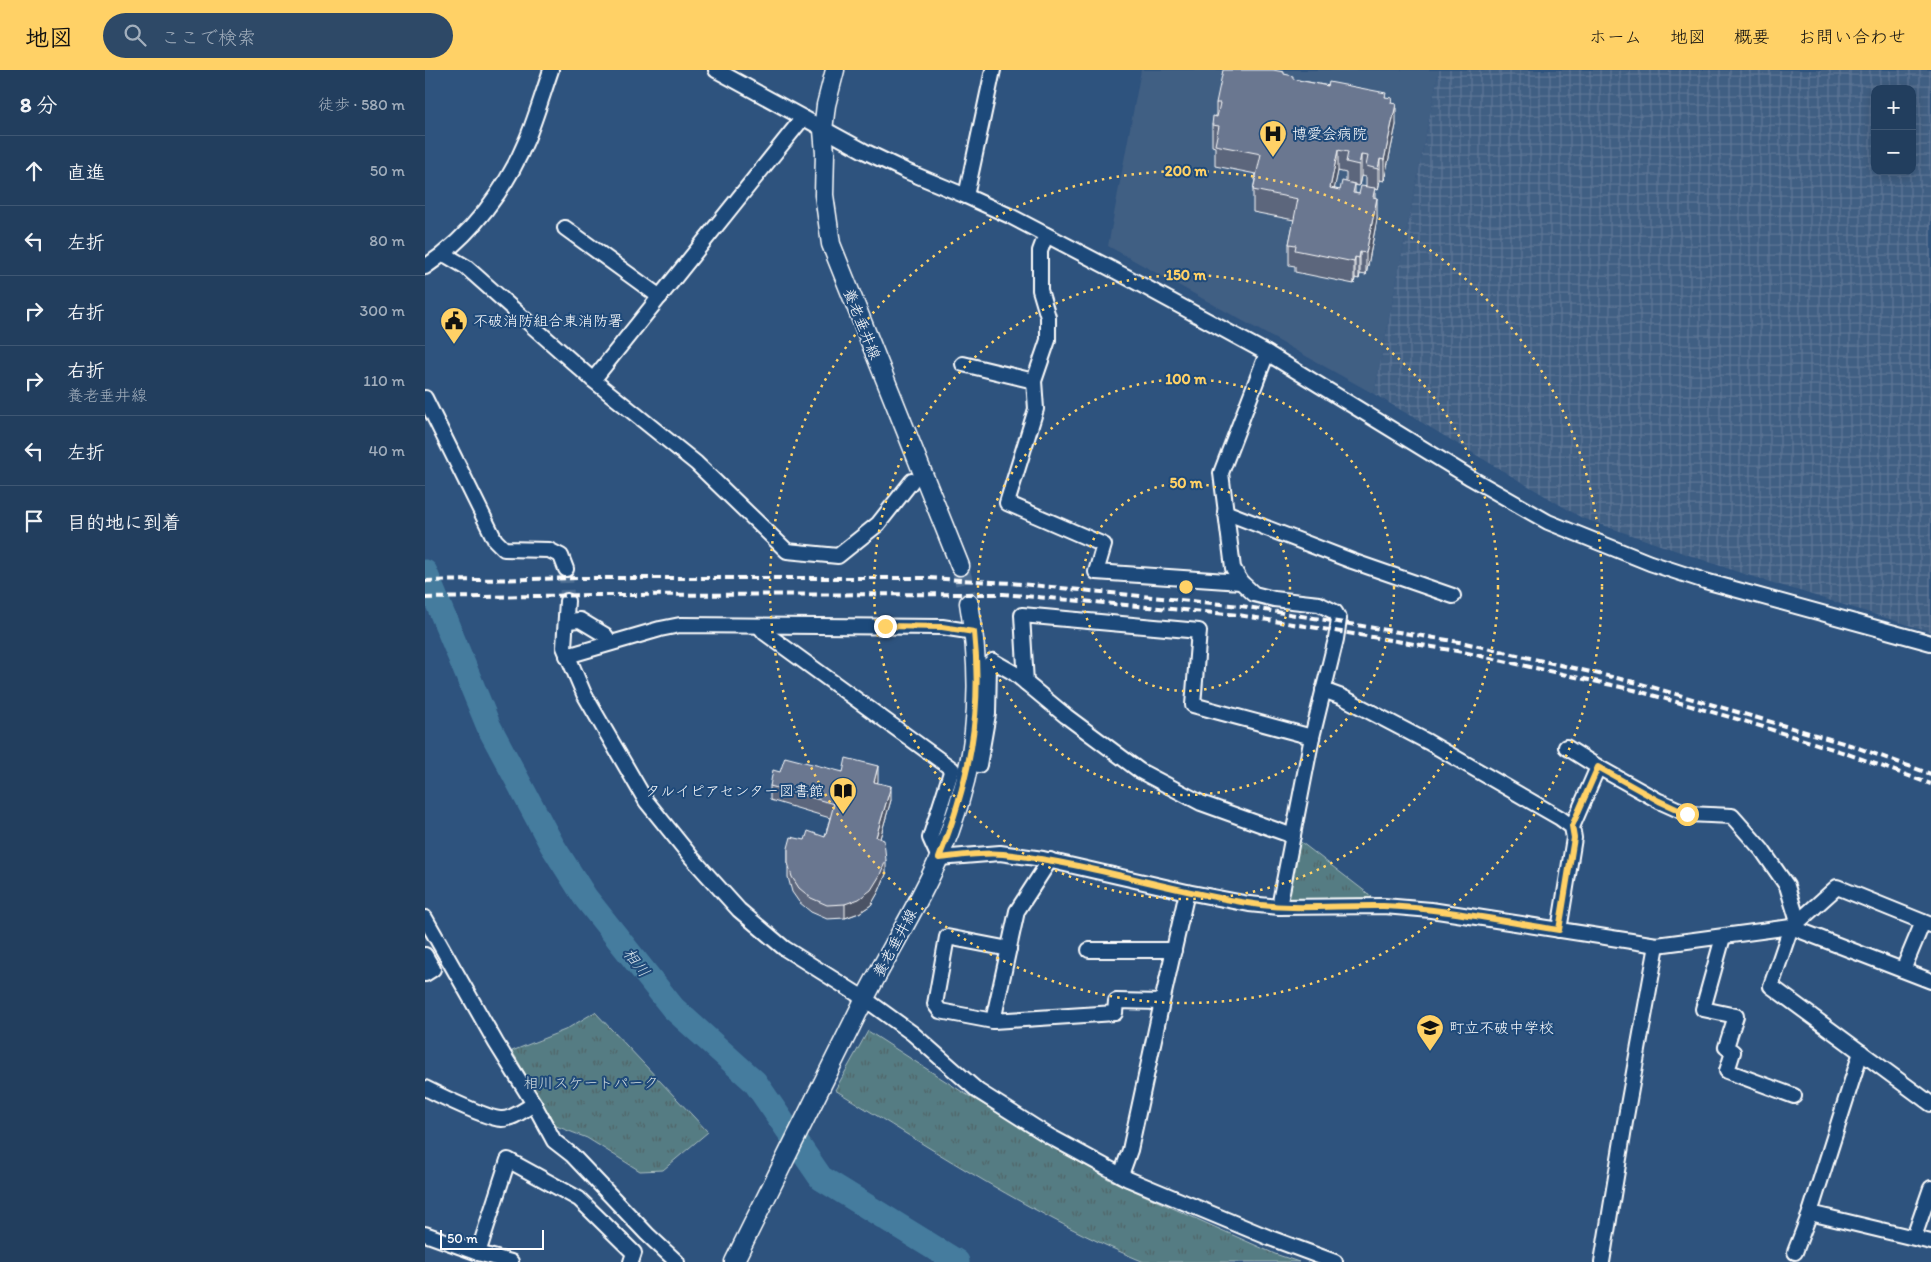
<!DOCTYPE html>
<html lang="ja">
<meta charset="utf-8">
<style>
:root{--surface:#223e5e;--page:#2e4967;--text:#f1f3f6;--muted:#a2aebc;--line:#3f5773;--accent:#ffd166}
body{margin:0;font-family:Itim,"Klee One",sans-serif;background:var(--page);color:var(--text)}
.controls{position:absolute;right:15px;top:15px;display:grid;overflow:hidden;border-radius:10px;box-shadow:0 2px 12px #0003}
.controls button{width:45px;height:45px;display:grid;place-items:center;padding:0;border:0;border-bottom:1px solid var(--line);background:var(--surface);color:var(--text);font:25px sans-serif}
.scale{position:absolute;left:15px;bottom:12px;width:104px;box-sizing:border-box;padding-left:5px;border:2px solid #fff;border-top:0;font-size:14px;line-height:18px;white-space:nowrap;color:#fff;-webkit-text-stroke:4px #1f4a7a;paint-order:stroke}
.stop{position:absolute;width:15px;height:15px;margin:-11px;border:4px solid #ffd166;border-radius:50%;background:#fff}
.stop.end{background:#ffd166;border-color:#fff;box-shadow:0 1px 5px #0008}
.list{margin:0;padding:0;list-style:none}
h2{display:flex;justify-content:space-between;align-items:center;height:65px;margin:0;padding:0 20px;font-size:21px}
h2 small{font-size:16px;font-weight:400;color:var(--muted)}
.list li{display:grid;grid-template-columns:32px 1fr auto;gap:15px;align-items:center;box-sizing:border-box;height:70px;padding:0 20px;border-top:1px solid var(--line)}
.list b{display:block;font-size:19px;white-space:nowrap}
.list p{margin:0;font-size:16px;white-space:nowrap;color:var(--muted)}
.list em{font-size:16px;font-style:normal;color:var(--muted)}
.icon{flex:none;width:28px;height:28px;fill:none;stroke:currentColor;stroke-width:2;stroke-linecap:round;stroke-linejoin:round}
.map{position:relative;flex:none;width:1506px;height:1192px;overflow:hidden}
header{display:flex;align-items:center;gap:30px;box-sizing:border-box;height:70px;padding:0 25px;background:var(--accent);color:#111}
header strong{font-size:24px}
nav{display:flex;gap:28px;margin-inline-start:auto;font-size:18px}
.search{width:350px;height:45px;background:var(--page);display:flex;align-items:center;gap:12px;box-sizing:border-box;padding:0 18px;border-radius:28px;color:var(--muted);font-size:19px}
main{display:flex}
aside{flex:1;background:var(--surface)}
.map>svg:first-child{display:block}
</style>
<header>
<strong>地図</strong>
<div class="search"><svg class="icon" aria-label="search" viewBox="0 0 24 24"><circle cx="10" cy="10" r="6"/><path d="M15 15l6 6"/></svg>ここで検索</div>
<nav><a>ホーム</a><a>地図</a><a>概要</a><a>お問い合わせ</a></nav>
</header>
<main>
<aside>
<h2>8 分<small>徒歩 · 580 m</small></h2>
<ul class="list">
<li><svg class="icon" aria-label="ahead" viewBox="0 0 24 24"><path d="M12 20V5M6 11l6-6 6 6"/></svg><div><b>直進</b></div><em>50 m</em></li>
<li><svg class="icon" aria-label="left" viewBox="0 0 24 24"><path d="M17 20v-9H6M10 6l-5 5 5 5"/></svg><div><b>左折</b></div><em>80 m</em></li>
<li><svg class="icon" aria-label="right" viewBox="0 0 24 24"><path d="M7 20v-9h11M14 6l5 5-5 5"/></svg><div><b>右折</b></div><em>300 m</em></li>
<li><svg class="icon" aria-label="right" viewBox="0 0 24 24"><path d="M7 20v-9h11M14 6l5 5-5 5"/></svg><div><b>右折</b><p>養老垂井線</p></div><em>110 m</em></li>
<li><svg class="icon" aria-label="left" viewBox="0 0 24 24"><path d="M17 20v-9H6M10 6l-5 5 5 5"/></svg><div><b>左折</b></div><em>40 m</em></li>
<li><svg class="icon" aria-label="arrive" viewBox="0 0 24 24"><path d="M6 21V4h12l-3 4 3 4H6"/></svg><div><b>目的地に到着</b></div></li>
</ul>
</aside>
<div class="map">
<svg width="1506" height="1192" viewBox="0 0 1506 1192">
<defs>
<pattern id="industrial-grid" width="8" height="8" patternUnits="userSpaceOnUse" patternTransform="scale(1.25)"><rect width="8" height="8" fill="#405e83"/><path d="M0 4h8M4 0v8" fill="none" stroke="#5d7696"/></pattern>
<pattern id="park-tufts" width="24" height="20" patternUnits="userSpaceOnUse" patternTransform="scale(1.25)"><rect width="24" height="20" fill="#557c83"/><path d="M3 7l-1-3M5 7V3M7 7l1-3M15 17l-1-3M17 17v-4M19 17l1-3" fill="none" stroke="#506468"/></pattern>
</defs>
<rect width="100%" height="100%" fill="#2e537e"/>
<filter id="ink" filterUnits="userSpaceOnUse"><feTurbulence type="fractalNoise" baseFrequency=".02" numOctaves="2"/><feDisplacementMap in="SourceGraphic" scale="10" xChannelSelector="R" yChannelSelector="G"/><feConvolveMatrix kernelMatrix="1 2 1 2 8 2 1 2 1" color-interpolation-filters="sRGB"/></filter>
<g filter="url(#ink)">
<path fill="#405e83" d="M 716,0 L 1014,0 L 949,324 L 683,176 Z"/>
<path fill="url(#industrial-grid)" fill-rule="evenodd" d="M 1014,0 L 1506,0 L 1506,562 L 1313,502 L 1157,448 L 949,324 ZM 1450,19 L 1487,19 L 1487,101 L 1450,101 Z"/>
<g fill="url(#park-tufts)" stroke="#aabec1">
<path d="M 868,766 L 959,836 L 854,837 Z"/>
<path d="M 170,942 L 283,1062 L 238,1100 L 215,1101 L 162,1068 L 131,1056 L 87,981 L 140,960 Z"/>
<path d="M 443,961 L 539,1023 L 685,1110 L 850,1184 L 874,1192 L 719,1192 C 610,1147 510,1081 410,1020 Z"/>
</g>
<g fill="none" stroke-linecap="round" stroke-linejoin="round">
<path stroke="#447c9e" stroke-width="25" d="M 0,502 L 64,657 L 127,775 L 160,827 L 248,938 L 330,1012 L 396,1108 L 532,1192"/>
<path stroke="#4d6d91" stroke-width="14" stroke-dasharray="14 7" stroke-linecap="butt" d="M 141,499 L 142,531"/>
<path stroke="#4d6d91" stroke-width="18" stroke-dasharray="18 9" stroke-linecap="butt" d="M 535,496 L 544,533"/>
<defs>
<g id="minor">
<path d="M 291,0 L 439,81 L 481,101 L 541,126 L 585,146 L 700,206 L 842,283 L 1046,408 L 1123,452 L 1225,493 L 1280,511 L 1506,573"/>
<path d="M 541,126 L 568,0"/>
<path d="M 140,158 L 235,227"/>
<path d="M 621,165 L 615,181 L 615,220 L 623,247 L 623,270 L 609,311 L 611,339 L 582,433 L 679,475 L 671,502 L 816,512"/>
<path d="M 19,184 L 41,197 L 168,310 L 377,49"/>
<path d="M 0,197 C 46,166 81,120 102,69 C 111,47 118,23 126,0"/>
<path d="M 842,283 L 796,403 L 808,498 L 816,512 L 829,524 L 849,529 L 894,534 L 910,542 L 914,549 L 911,569 L 887,667 L 854,837"/>
<path d="M 538,294 L 609,311"/>
<path d="M 168,310 L 271,393 L 362,481 L 413,486 L 453,454 L 487,411"/>
<path d="M 0,328 L 70,470 L 79,479 L 124,480 L 136,486 L 141,499"/>
<path d="M 800,442 L 927,491 L 1028,526"/>
<path d="M 142,531 L 139,577 L 159,624 L 221,731 L 267,788 L 314,840 L 359,878 L 440,929 L 487,963 L 553,1021 L 624,1066 L 703,1109 L 845,1168 L 910,1192"/>
<path d="M 142,551 L 155,550 L 180,565 L 185,572"/>
<path d="M 335,557 L 340,563 L 527,699 L 505,768 L 514,788 L 575,783 L 618,789 L 762,822 L 824,834 L 854,837 L 959,836 L 1006,840 L 1232,875 L 1366,857 L 1506,911"/>
<path d="M 142,586 L 235,559 L 255,555 L 517,557 L 549,562"/>
<path d="M 601,613 L 597,545 L 774,561 L 768,635 L 887,667"/>
<path d="M 898,620 L 917,627 L 1003,672 L 1135,748 L 1147,757 L 1149,768 L 1134,860"/>
<path d="M 1141,677 L 1173,697 L 1147,757"/>
<path d="M 554,695 L 563,644 L 564,595 L 568,591 L 589,603 L 641,646 L 715,701 L 776,733 L 868,766"/>
<path d="M 1173,697 L 1234,731 L 1263,744 L 1307,746 L 1337,780 L 1362,816 L 1373,852 L 1366,857 L 1346,916 L 1506,1034"/>
<path d="M 625,790 L 592,841 L 568,951 L 690,943 L 691,931 L 737,932 L 762,822"/>
<path d="M 0,848 L 71,973 L 109,1034 L 129,1071 L 147,1085 L 222,1164 L 252,1192"/>
<path d="M 1373,852 L 1412,817 L 1506,855"/>
<path d="M 1298,867 L 1278,939 L 1311,946 L 1301,977 L 1308,982 L 1302,1001 L 1369,1026"/>
<path d="M 664,880 L 749,880"/>
<path d="M 0,885 L 8,899 L 0,904"/>
<path d="M 1478,900 L 1498,852"/>
<path d="M 568,951 L 515,941 L 510,934 L 522,867 L 584,879"/>
<path d="M 1436,982 L 1385,1143 L 1506,1172"/>
<path d="M 0,1018 C 14,1025 65,1050 77,1049 C 88,1049 100,1039 109,1034"/>
<path d="M 696,1105 L 705,1080 L 737,932"/>
<path d="M 0,1164 L 53,1183 L 86,1192"/>
<path d="M 1489,1167 L 1506,1118"/>
<path d="M 1370,1182 L 1385,1143"/>
<path d="M 53,1183 L 83,1090 L 154,1129 L 209,1183 L 206,1192"/>
<path d="M 1177,1192 L 1200,1052 L 1232,875"/>
</g>
<g id="major">
<path d="M 410,0 L 401,35 L 398,60 L 400,83 L 399,125 L 406,174 L 535,496"/>
<path d="M 309,1192 C 353,1104 396,1016 440,928 C 464,881 493,836 514,788 C 551,703 560,624 544,533"/>
</g>
</defs>
<use href="#minor" stroke="#fff" stroke-width="18"/>
<use href="#major" stroke="#fff" stroke-width="21"/>
<use href="#minor" stroke="#1f4a7a" stroke-width="14"/>
<use href="#major" stroke="#1f4a7a" stroke-width="18"/>
<g stroke="#fff" stroke-width="4" stroke-dasharray="8 4" stroke-linecap="butt">
<path d="M 0,511 L 157,508 L 502,508 L 586,513 L 816,536 L 1040,573 L 1213,613 L 1425,675 L 1506,704"/>
<path d="M 0,528 L 168,525 L 578,524 L 813,545 L 1038,582 L 1209,620 L 1319,651 L 1420,683 L 1506,714"/>
</g>
</g>
<g fill="#5c667c" stroke="#fff" fill-rule="evenodd">
<path d="M 859,4 L 868,9 L 961,27 L 967,33 L 971,55 L 959,111 L 955,110 L 953,120 L 950,119 L 950,127 L 952,149 L 941,205 L 935,204 L 934,209 L 930,208 L 929,214 L 870,202 L 870,196 L 864,195 L 864,174 L 869,150 L 828,142 L 828,120 L 831,104 L 790,96 L 790,77 L 787,76 L 787,55 L 791,47 L 791,33 ZM 913,101 L 921,103 L 921,112 L 915,120 L 909,119 ZM 936,106 L 941,107 L 941,116 L 934,124 L 930,123 L 930,115 L 934,116 Z"/>
<path d="M 355,702 L 418,702 L 453,711 L 452,712 L 466,730 L 455,768 L 461,804 L 454,821 L 446,835 L 434,843 L 420,848 L 402,849 L 386,842 L 374,832 L 367,822 L 363,807 L 363,778 L 380,770 L 400,767 L 405,748 L 345,730 L 345,716 Z"/>
</g>
<g fill="#4b5365" stroke="#fff">
<path d="M 971,34 L 971,55 L 959,111 L 959,90 Z"/>
<path d="M 913,80 L 913,101 L 905,140 L 905,118 Z"/>
<path d="M 936,85 L 936,106 L 934,116 L 934,95 Z"/>
<path d="M 955,89 L 955,110 L 953,120 L 953,99 Z"/>
<path d="M 952,128 L 952,149 L 941,205 L 941,183 Z"/>
<path d="M 935,182 L 935,204 L 934,209 L 934,188 Z"/>
<path d="M 930,187 L 930,208 L 929,214 L 929,192 Z"/>
<path d="M 453,696 L 453,711 L 449,726 L 449,712 Z"/>
<path d="M 466,716 L 466,730 L 451,782 L 451,767 Z"/>
<path d="M 461,790 L 461,804 L 454,821 L 446,835 L 434,843 L 420,848 L 420,834 Z"/>
</g>
<g fill="#6b7790" stroke="#fff">
<path d="M 798,0 L 848,0 L 859,2 L 859,4 L 868,6 L 868,9 L 903,16 L 904,12 L 961,23 L 960,27 L 967,28 L 966,33 L 971,34 L 959,90 L 955,89 L 953,99 L 941,96 L 943,86 L 936,85 L 934,95 L 921,92 L 923,82 L 913,80 L 905,118 L 915,120 L 917,111 L 930,114 L 928,123 L 934,124 L 936,116 L 950,118 L 948,127 L 952,128 L 941,183 L 935,182 L 934,188 L 930,187 L 929,192 L 870,180 L 871,175 L 864,174 L 873,129 L 828,120 L 836,84 L 790,75 L 794,56 L 787,55 L 788,46 L 792,47 L 795,33 L 791,33 Z"/>
<path d="M 360,687 L 418,702 L 421,688 L 453,696 L 449,712 L 466,716 L 451,767 L 459,770 L 461,790 L 454,807 L 446,820 L 434,829 L 420,834 L 402,835 L 386,828 L 374,818 L 367,807 L 363,793 L 363,778 L 366,767 L 380,770 L 383,761 L 400,767 L 409,734 L 345,716 L 348,700 L 355,702 Z"/>
</g>
</g>
<g fill="none" stroke-linecap="round" stroke-linejoin="round" filter="url(#ink)">
<path stroke="#ffd166" stroke-width="6" d="M 460,556 L 517,557 L 549,562 C 558,645 544,711 514,788 C 534,786 557,782 578,784 C 660,792 740,820 822,833 C 867,841 913,835 958,836 C 1017,838 1076,851 1134,860 L 1149,768 L 1147,756 L 1173,697 L 1234,731 L 1262,744"/>
</g>
<g fill="none" stroke="#ffd166" stroke-width="2.5" stroke-dasharray="2.5 5">
<circle cx="761" cy="517" r="104"/>
<circle cx="761" cy="517" r="208"/>
<circle cx="761" cy="517" r="312"/>
<circle cx="761" cy="517" r="416"/>
</g>
<defs>
<symbol id="hospital-pin" viewBox="-11 -11 22 30"><path d="M0 17L-7.5 6A9.5 9.5 0 1 1 7.5 6Z" fill="#ffd166" stroke="#1f4a7a"/><path d="M-5-5h3v3.5h4V-5h3V5h-3V1.5h-4V5h-3Z" fill="#111"/></symbol>
<symbol id="civic-pin" viewBox="-11 -11 22 30"><path d="M0 17L-7.5 6A9.5 9.5 0 1 1 7.5 6Z" fill="#ffd166" stroke="#1f4a7a"/><path d="M-.6-6.5H3V-4.5H.6V-3L4-1V1h2V6H-6V1h2V-1L-.6-3ZM-1.2 2.5V6h2.4V2.5Z" fill="#111"/></symbol>
<symbol id="library-pin" viewBox="-11 -11 22 30"><path d="M0 17L-7.5 6A9.5 9.5 0 1 1 7.5 6Z" fill="#ffd166" stroke="#1f4a7a"/><path d="M-6-4Q-3-5.5-.7-3.5V5Q-3 3-6 4ZM6-4Q3-5.5 .7-3.5V5Q3 3 6 4Z" fill="#111"/></symbol>
<symbol id="school-pin" viewBox="-11 -11 22 30"><path d="M0 17L-7.5 6A9.5 9.5 0 1 1 7.5 6Z" fill="#ffd166" stroke="#1f4a7a"/><path d="M0-5L7-2L0 1L-7-2ZM-4 1L0 2.5L4 1V4Q0 6-4 4Z" fill="#111"/></symbol>
</defs>
<g fill-rule="evenodd">
<use href="#hospital-pin" x="832" y="48" width="32" height="43"/>
<use href="#civic-pin" x="13" y="235" width="32" height="43"/>
<use href="#library-pin" x="402" y="705" width="32" height="43"/>
<use href="#school-pin" x="989" y="942" width="32" height="43"/>
</g>
<g text-anchor="middle" stroke-width="4" stroke-linejoin="round" paint-order="stroke">
<g font-size="15" fill="#fff" stroke="#1f4a7a" text-anchor="start">
<text x="867" y="69">博愛会病院</text>
<text x="48" y="256">不破消防組合東消防署</text>
<text x="399" y="726" text-anchor="end">タルイピアセンター図書館</text>
<text x="1024" y="963">町立不破中学校</text>
</g>
<g font-size="15" fill="#fff" stroke="#1f4a7a">
<text transform="translate(437 254) rotate(68)" y="5">養老垂井線</text>
<text transform="translate(470 873) rotate(-62)" y="5">養老垂井線</text>
</g>
<g font-size="15" fill="#d4dee0" stroke="#1f4a7a">
<text x="166" y="1018">相川スケートパーク</text>
</g>
<g font-size="16" font-style="italic" fill="#d0dee7" stroke="#1f4a7a">
<text transform="translate(212 892) rotate(52)" y="6">相川</text>
</g>
</g>
<circle cx="761" cy="517" r="8" fill="#ffd166" stroke="#1f4a7a" stroke-width="2.5"/>
<g font-size="15" text-anchor="middle" font-weight="bold" fill="#ffd166" stroke="#1f4a7a" stroke-width="4" stroke-linejoin="round" paint-order="stroke">
<text x="761" y="106">200 m</text>
<text x="761" y="210">150 m</text>
<text x="761" y="314">100 m</text>
<text x="761" y="418">50 m</text>
</g>
</svg>
<div class="controls">
<button>+</button>
<button>−</button>
</div>
<div class="scale">50 m</div>
<div class="stop" style="left:1262px;top:744px"></div>
<div class="stop end" style="left:460px;top:556px"></div>
</div>
</main>
